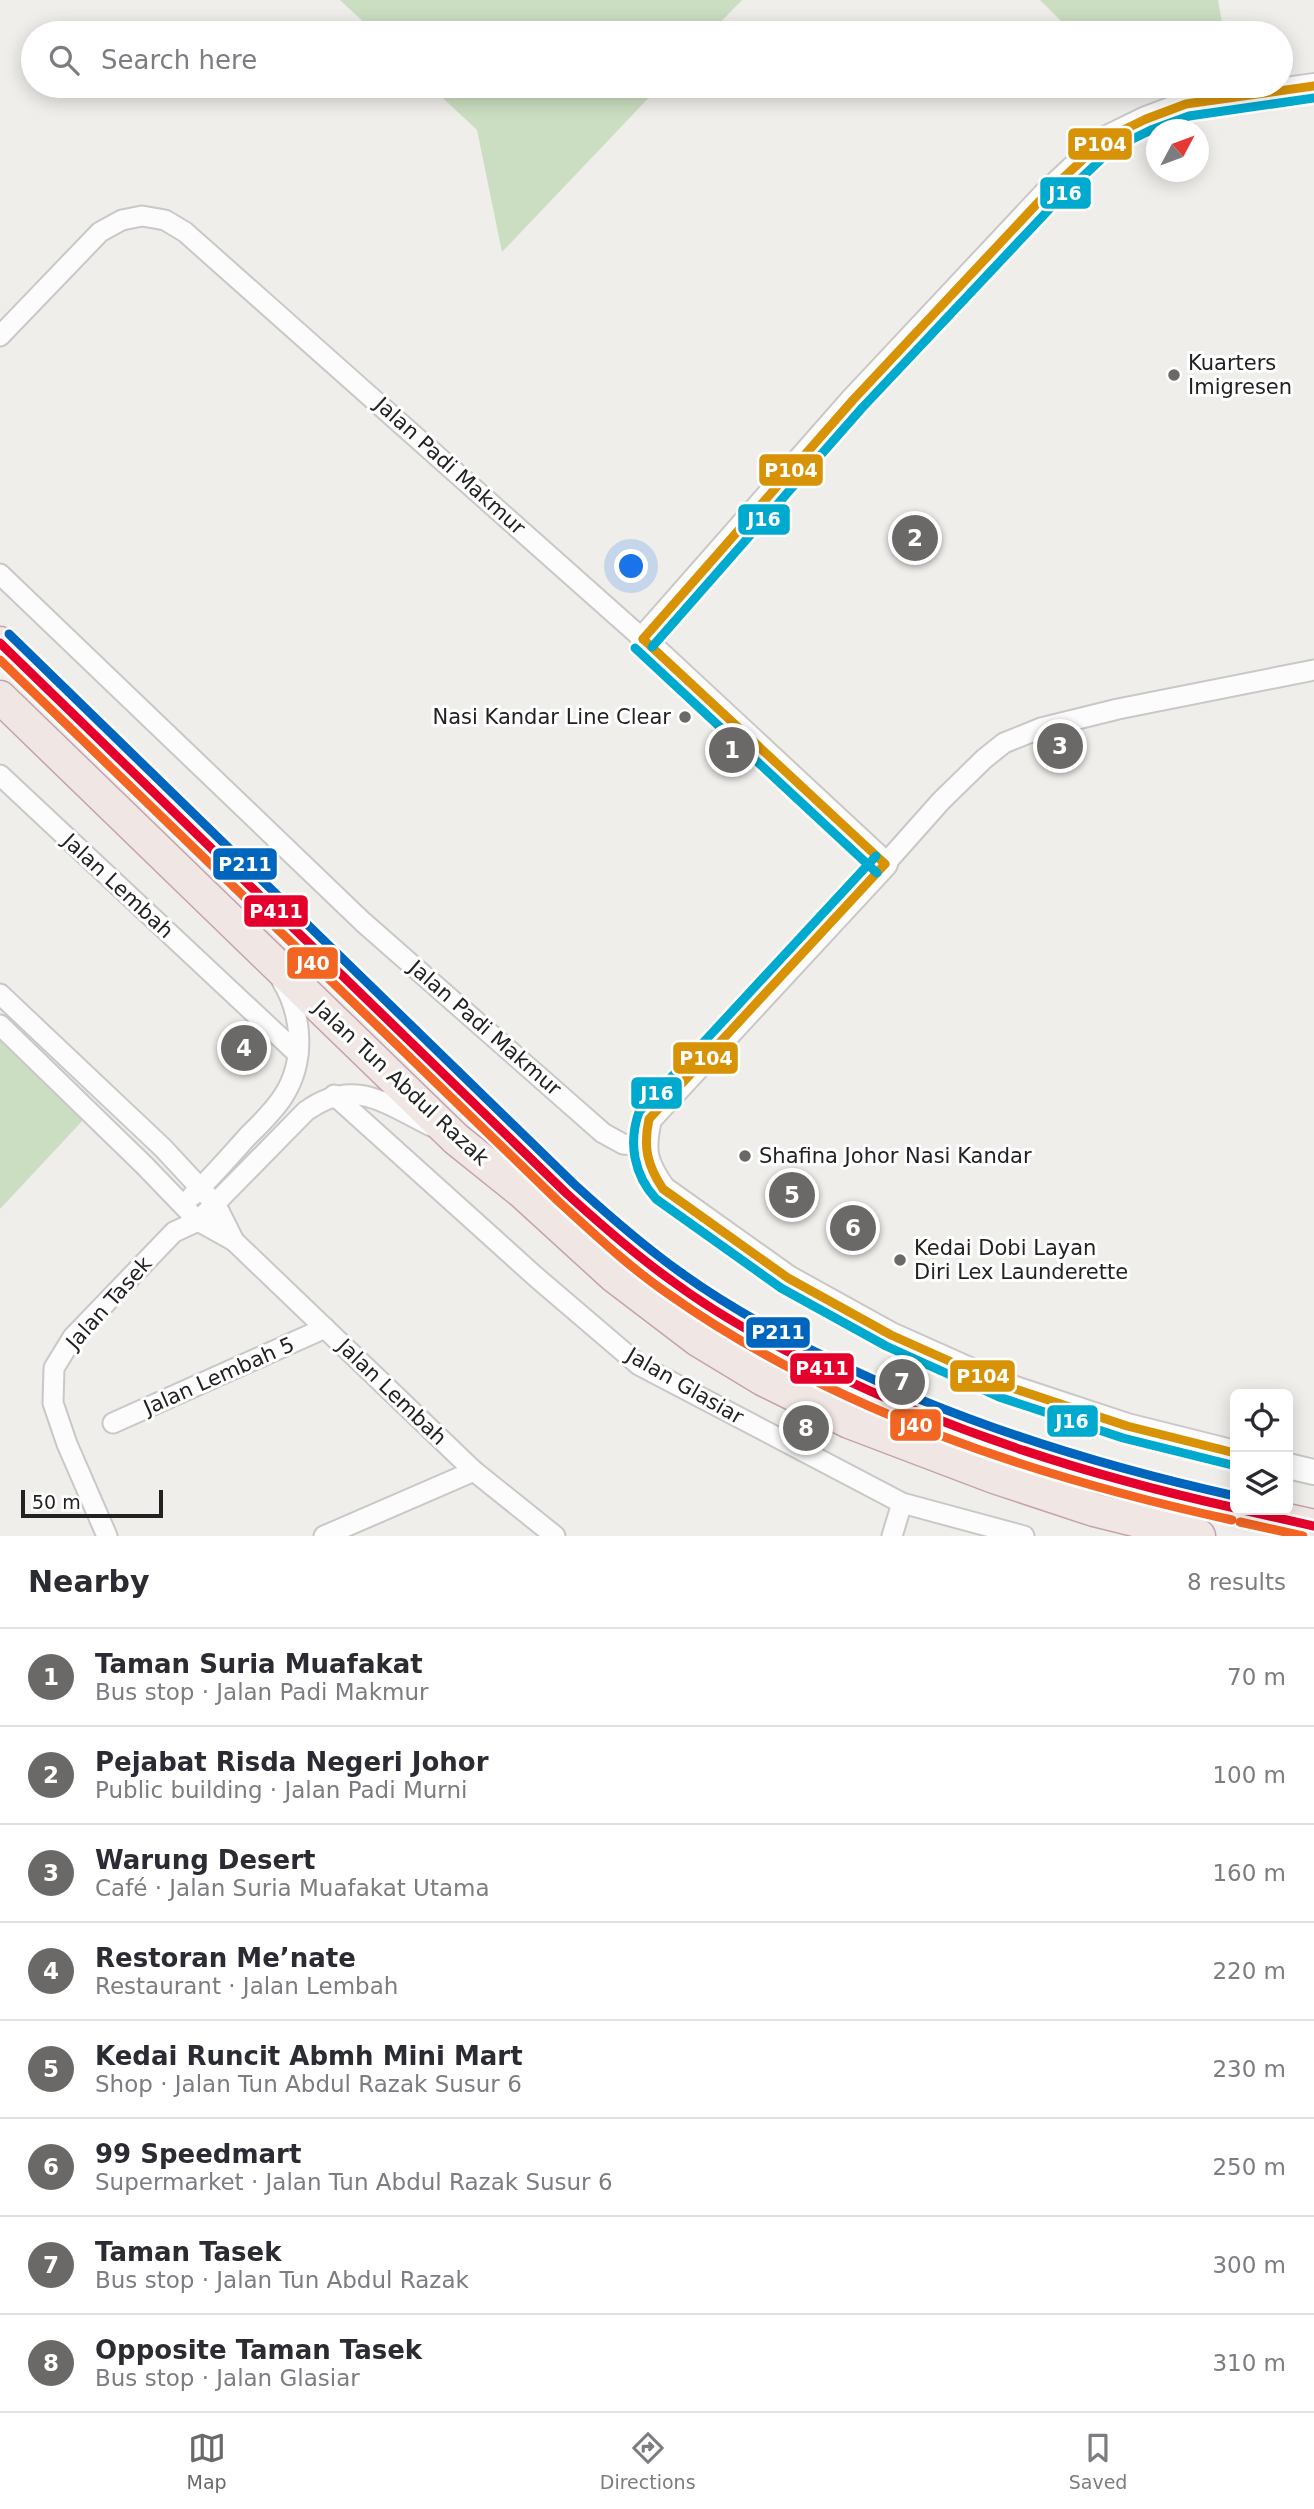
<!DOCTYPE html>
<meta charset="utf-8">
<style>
:root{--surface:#fff;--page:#f2f2f3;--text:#2b2b33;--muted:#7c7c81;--line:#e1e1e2;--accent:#6a6968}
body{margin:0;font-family:"DejaVu Sans",sans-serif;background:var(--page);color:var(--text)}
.controls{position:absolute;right:21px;bottom:21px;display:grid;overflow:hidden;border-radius:10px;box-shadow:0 4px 18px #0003}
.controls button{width:63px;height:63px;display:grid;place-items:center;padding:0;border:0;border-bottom:2px solid var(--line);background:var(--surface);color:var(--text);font:35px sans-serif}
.compass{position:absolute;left:1146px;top:119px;width:63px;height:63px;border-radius:50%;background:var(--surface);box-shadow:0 4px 18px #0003;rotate:49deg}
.scale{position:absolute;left:21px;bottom:18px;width:142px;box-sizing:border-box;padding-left:7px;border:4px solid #222;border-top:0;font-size:19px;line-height:24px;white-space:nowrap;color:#222;-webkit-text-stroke:5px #fff;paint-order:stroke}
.you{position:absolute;left:632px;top:567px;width:24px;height:24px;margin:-18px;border:5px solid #fff;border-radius:50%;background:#1a73e8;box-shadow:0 0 0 10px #1a73e833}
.badge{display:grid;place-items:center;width:46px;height:46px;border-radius:50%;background:var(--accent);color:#fff;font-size:23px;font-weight:700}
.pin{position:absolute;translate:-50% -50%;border:4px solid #fff;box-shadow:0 2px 7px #0006}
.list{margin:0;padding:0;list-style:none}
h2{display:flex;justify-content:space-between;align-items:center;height:91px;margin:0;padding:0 28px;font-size:30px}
h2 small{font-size:23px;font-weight:400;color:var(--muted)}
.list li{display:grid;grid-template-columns:46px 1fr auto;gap:21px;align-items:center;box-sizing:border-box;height:98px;padding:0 28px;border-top:2px solid var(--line)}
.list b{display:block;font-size:26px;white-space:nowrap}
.list p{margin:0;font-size:23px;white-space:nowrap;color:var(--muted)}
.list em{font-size:23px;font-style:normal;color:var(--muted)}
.icon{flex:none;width:38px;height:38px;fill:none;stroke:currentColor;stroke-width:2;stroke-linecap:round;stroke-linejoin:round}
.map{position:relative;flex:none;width:1314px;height:1536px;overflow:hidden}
.search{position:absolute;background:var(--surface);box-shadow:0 4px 18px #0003;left:21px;right:21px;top:21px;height:77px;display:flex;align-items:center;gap:18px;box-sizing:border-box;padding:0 24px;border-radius:38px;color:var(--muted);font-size:26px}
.sheet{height:875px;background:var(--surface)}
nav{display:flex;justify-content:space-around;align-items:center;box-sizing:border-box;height:98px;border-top:2px solid var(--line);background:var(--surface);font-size:19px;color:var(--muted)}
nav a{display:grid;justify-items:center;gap:4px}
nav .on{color:var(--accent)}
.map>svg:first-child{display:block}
</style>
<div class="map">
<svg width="1314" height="1536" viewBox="0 0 1314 1536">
<rect width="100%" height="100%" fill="#f0eeeb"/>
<g fill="#cbdec1">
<path d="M 340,0 L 742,0 L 710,33 L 375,33 Z"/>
<path d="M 1040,0 L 1218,0 L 1224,33 L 1073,33 Z"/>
<path d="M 430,86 L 660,86 L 502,252 L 477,130 Z"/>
<path d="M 0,1038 L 85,1118 L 0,1209 Z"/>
</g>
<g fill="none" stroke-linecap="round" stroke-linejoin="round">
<defs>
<g id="minor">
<path d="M 0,336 L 100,232 L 122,220 L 142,216 L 165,220 L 185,232 L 643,639"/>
<path d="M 0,574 L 363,922 L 603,1133 L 623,1144 L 644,1146"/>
<path d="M 0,775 L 298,1054"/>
<path d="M 885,864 L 941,801 L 984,759 L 1004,743 L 1041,728 L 1118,709 L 1314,670"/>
<path d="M 0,994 L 163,1148 L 216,1205 L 234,1241"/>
<path d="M 0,1025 L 144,1165 L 198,1221 L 234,1241 L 474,1471 L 555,1536"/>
<path d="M 334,1095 L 536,1277 L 639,1365 L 902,1503 L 1024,1536"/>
<path d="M 192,1196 C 212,1177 230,1156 248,1136 C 260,1124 275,1110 284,1095 C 306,1060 302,1014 282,981"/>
<path d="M 113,1423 L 325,1328"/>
<path d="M 107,1536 L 67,1444 L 53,1403 L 54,1368 L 73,1337 L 174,1232 L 198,1221 L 306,1111 C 353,1077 385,1103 431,1126"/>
<path d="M 324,1536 L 474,1471"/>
<path d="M 892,1536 L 902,1503"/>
</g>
<g id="tertiary">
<path d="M 1235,1453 L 1127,1426 L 1003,1385 L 891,1335 L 788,1278 L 663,1189 C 644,1162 642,1151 649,1119 L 885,864 L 643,639 L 853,400 L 1048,192 L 1105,139 L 1146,119 L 1186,104 L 1314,86"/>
<path d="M 1288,1466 L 1314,1472"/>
</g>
<g id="trunk">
<path d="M 0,643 C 144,783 288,923 433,1063 C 520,1146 608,1244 711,1308 C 830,1381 965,1437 1100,1476 C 1144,1489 1190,1498 1235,1508"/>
<path d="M 0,697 L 456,1139 L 522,1192 L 614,1276 L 698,1340 L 764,1380 L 849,1422 L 994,1477 L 1094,1510 L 1199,1536"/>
<path d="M 1243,1510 L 1314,1526"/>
</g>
</defs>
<use href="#minor" stroke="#c9c8c7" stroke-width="23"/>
<use href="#tertiary" stroke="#c9c8c7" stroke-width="28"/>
<use href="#trunk" stroke="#c5a2ac" stroke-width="35"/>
<use href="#minor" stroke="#fdfcfc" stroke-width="19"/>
<use href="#tertiary" stroke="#fdfcfc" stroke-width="24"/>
<use href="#trunk" stroke="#f0e6e4" stroke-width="32"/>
<defs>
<g id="bus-1">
<path d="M 643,639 L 853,400 L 1048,192 L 1105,139 L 1146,119 L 1186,104 L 1314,86"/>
<path d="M 643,639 L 885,864"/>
<path d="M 885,864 L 649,1119 C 643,1147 647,1165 663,1189 L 788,1278 L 891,1335 L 1003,1385 L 1127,1426 L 1235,1453"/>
</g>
<g id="bus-2">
<path d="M 652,647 L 862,408 L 1057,201 L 1112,149 L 1151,130 L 1189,116 L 1314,98"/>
<path d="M 635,648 L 877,873"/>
<path d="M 876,856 L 639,1112 C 628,1143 634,1175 656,1199 L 781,1288 L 886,1346 L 999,1397 L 1123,1438 L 1232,1465"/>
</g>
<g id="bus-3">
<path d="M 0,643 L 566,1193 C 600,1224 634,1254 672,1281 C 719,1316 771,1344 823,1369 C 956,1434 1091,1476 1235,1508"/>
<path d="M 1243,1510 L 1314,1526"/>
</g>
<g id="bus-4">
<path d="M 0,660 L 558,1201 C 593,1233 628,1266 667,1293 C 834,1411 1035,1477 1232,1520"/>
<path d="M 1240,1522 L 1303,1536"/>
</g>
<path id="bus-5" d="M 9,634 L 574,1184 C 608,1215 642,1245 680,1272 C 727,1306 778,1334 830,1359 C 960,1423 1095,1465 1235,1496"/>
</defs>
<use href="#bus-1" stroke="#fff" stroke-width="14"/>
<use href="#bus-2" stroke="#fff" stroke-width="14"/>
<use href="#bus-3" stroke="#fff" stroke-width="14"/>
<use href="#bus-4" stroke="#fff" stroke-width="14"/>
<use href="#bus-5" stroke="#fff" stroke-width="14"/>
<use href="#bus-1" stroke="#d79205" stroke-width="9"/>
<use href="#bus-2" stroke="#00a9ce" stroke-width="9"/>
<use href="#bus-3" stroke="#e4002b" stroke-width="9"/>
<use href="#bus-4" stroke="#f26522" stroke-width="9"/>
<use href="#bus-5" stroke="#0065bd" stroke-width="9"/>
</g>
<g fill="#6a6968" stroke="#fff" stroke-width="2.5">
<circle cx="1174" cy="375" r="7"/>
<circle cx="685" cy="717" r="7"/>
<circle cx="745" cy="1156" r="7"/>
<circle cx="900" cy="1260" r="7"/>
</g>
<g text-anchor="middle" stroke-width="6" stroke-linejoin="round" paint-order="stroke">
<g font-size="21" fill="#222" stroke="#fff" text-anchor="start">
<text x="1188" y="370">Kuarters<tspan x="1188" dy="24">Imigresen</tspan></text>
<text x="671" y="724" text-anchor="end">Nasi Kandar Line Clear</text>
<text x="759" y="1163">Shafina Johor Nasi Kandar</text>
<text x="914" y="1255">Kedai Dobi Layan<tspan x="914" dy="24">Diri Lex Launderette</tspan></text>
</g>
<g font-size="21" fill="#222" stroke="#fff">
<text transform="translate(450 466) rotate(42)" y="7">Jalan Padi Makmur</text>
<text transform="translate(118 886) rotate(43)" y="7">Jalan Lembah</text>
<text transform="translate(485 1028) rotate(41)" y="7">Jalan Padi Makmur</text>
<text transform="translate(401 1083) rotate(43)" y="7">Jalan Tun Abdul Razak</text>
<text transform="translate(109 1303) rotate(-48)" y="7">Jalan Tasek</text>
<text transform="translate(219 1376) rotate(-24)" y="7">Jalan Lembah 5</text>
<text transform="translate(685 1386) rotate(30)" y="7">Jalan Glasiar</text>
<text transform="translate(392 1392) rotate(44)" y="7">Jalan Lembah</text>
</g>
</g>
<g stroke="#fff" stroke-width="2.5">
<rect x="1067" y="127" width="66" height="34" rx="7" fill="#d79205"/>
<rect x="1039" y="176" width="53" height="34" rx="7" fill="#00a9ce"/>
<rect x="758" y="453" width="66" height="34" rx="7" fill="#d79205"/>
<rect x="737" y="503" width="54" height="33" rx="7" fill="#00a9ce"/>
<rect x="212" y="847" width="66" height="34" rx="7" fill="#0065bd"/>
<rect x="243" y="894" width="66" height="34" rx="7" fill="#e4002b"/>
<rect x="286" y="946" width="53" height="34" rx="7" fill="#f26522"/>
<rect x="672" y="1041" width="67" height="34" rx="7" fill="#d79205"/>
<rect x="630" y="1076" width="53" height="34" rx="7" fill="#00a9ce"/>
<rect x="745" y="1316" width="66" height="33" rx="7" fill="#0065bd"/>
<rect x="789" y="1352" width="66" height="33" rx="7" fill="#e4002b"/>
<rect x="949" y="1359" width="67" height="34" rx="7" fill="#d79205"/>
<rect x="1046" y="1404" width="53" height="34" rx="7" fill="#00a9ce"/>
<rect x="889" y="1408" width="53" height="34" rx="7" fill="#f26522"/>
</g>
<g font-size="19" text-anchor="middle" font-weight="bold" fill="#fff">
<text x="1100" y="151">P104</text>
<text x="1065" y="200">J16</text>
<text x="791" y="477">P104</text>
<text x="764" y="526">J16</text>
<text x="245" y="871">P211</text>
<text x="276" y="918">P411</text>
<text x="313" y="970">J40</text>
<text x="706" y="1065">P104</text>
<text x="657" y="1100">J16</text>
<text x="778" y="1339">P211</text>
<text x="822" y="1375">P411</text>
<text x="983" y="1383">P104</text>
<text x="1072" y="1428">J16</text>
<text x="916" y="1432">J40</text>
</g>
</svg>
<div class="controls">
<button><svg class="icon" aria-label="locate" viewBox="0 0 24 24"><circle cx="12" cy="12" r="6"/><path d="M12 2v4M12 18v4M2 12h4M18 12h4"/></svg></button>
<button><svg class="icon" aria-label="layers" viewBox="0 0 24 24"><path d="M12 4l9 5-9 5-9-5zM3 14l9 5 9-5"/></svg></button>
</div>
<svg class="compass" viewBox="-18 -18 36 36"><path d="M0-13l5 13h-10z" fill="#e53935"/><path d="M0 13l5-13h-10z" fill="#7c7c81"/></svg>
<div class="scale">50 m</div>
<div class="you"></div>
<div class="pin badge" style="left:732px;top:750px">1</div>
<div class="pin badge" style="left:915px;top:538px">2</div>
<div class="pin badge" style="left:1060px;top:746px">3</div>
<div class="pin badge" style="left:244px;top:1048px">4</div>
<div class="pin badge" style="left:792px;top:1195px">5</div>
<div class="pin badge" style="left:853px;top:1228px">6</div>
<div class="pin badge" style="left:902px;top:1382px">7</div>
<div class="pin badge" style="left:806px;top:1428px">8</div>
<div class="search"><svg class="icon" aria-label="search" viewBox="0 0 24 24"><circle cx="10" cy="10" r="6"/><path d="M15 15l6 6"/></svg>Search here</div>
</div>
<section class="sheet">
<h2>Nearby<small>8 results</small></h2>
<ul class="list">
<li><span class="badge">1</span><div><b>Taman Suria Muafakat</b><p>Bus stop · Jalan Padi Makmur</p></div><em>70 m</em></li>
<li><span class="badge">2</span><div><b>Pejabat Risda Negeri Johor</b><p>Public building · Jalan Padi Murni</p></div><em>100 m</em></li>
<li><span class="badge">3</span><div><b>Warung Desert</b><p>Café · Jalan Suria Muafakat Utama</p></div><em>160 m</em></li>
<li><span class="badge">4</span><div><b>Restoran Me’nate</b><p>Restaurant · Jalan Lembah</p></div><em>220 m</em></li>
<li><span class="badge">5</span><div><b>Kedai Runcit Abmh Mini Mart</b><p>Shop · Jalan Tun Abdul Razak Susur 6</p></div><em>230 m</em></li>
<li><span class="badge">6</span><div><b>99 Speedmart</b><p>Supermarket · Jalan Tun Abdul Razak Susur 6</p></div><em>250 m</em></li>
<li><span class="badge">7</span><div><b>Taman Tasek</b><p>Bus stop · Jalan Tun Abdul Razak</p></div><em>300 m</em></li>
<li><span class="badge">8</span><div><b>Opposite Taman Tasek</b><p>Bus stop · Jalan Glasiar</p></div><em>310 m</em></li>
</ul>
</section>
<nav>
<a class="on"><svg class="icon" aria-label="map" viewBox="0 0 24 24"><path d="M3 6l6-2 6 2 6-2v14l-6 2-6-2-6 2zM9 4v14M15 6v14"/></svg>Map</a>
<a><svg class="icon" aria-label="directions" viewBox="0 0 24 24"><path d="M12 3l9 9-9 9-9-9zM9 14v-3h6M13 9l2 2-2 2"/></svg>Directions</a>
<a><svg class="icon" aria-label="saved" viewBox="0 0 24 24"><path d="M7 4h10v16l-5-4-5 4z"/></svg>Saved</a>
</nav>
